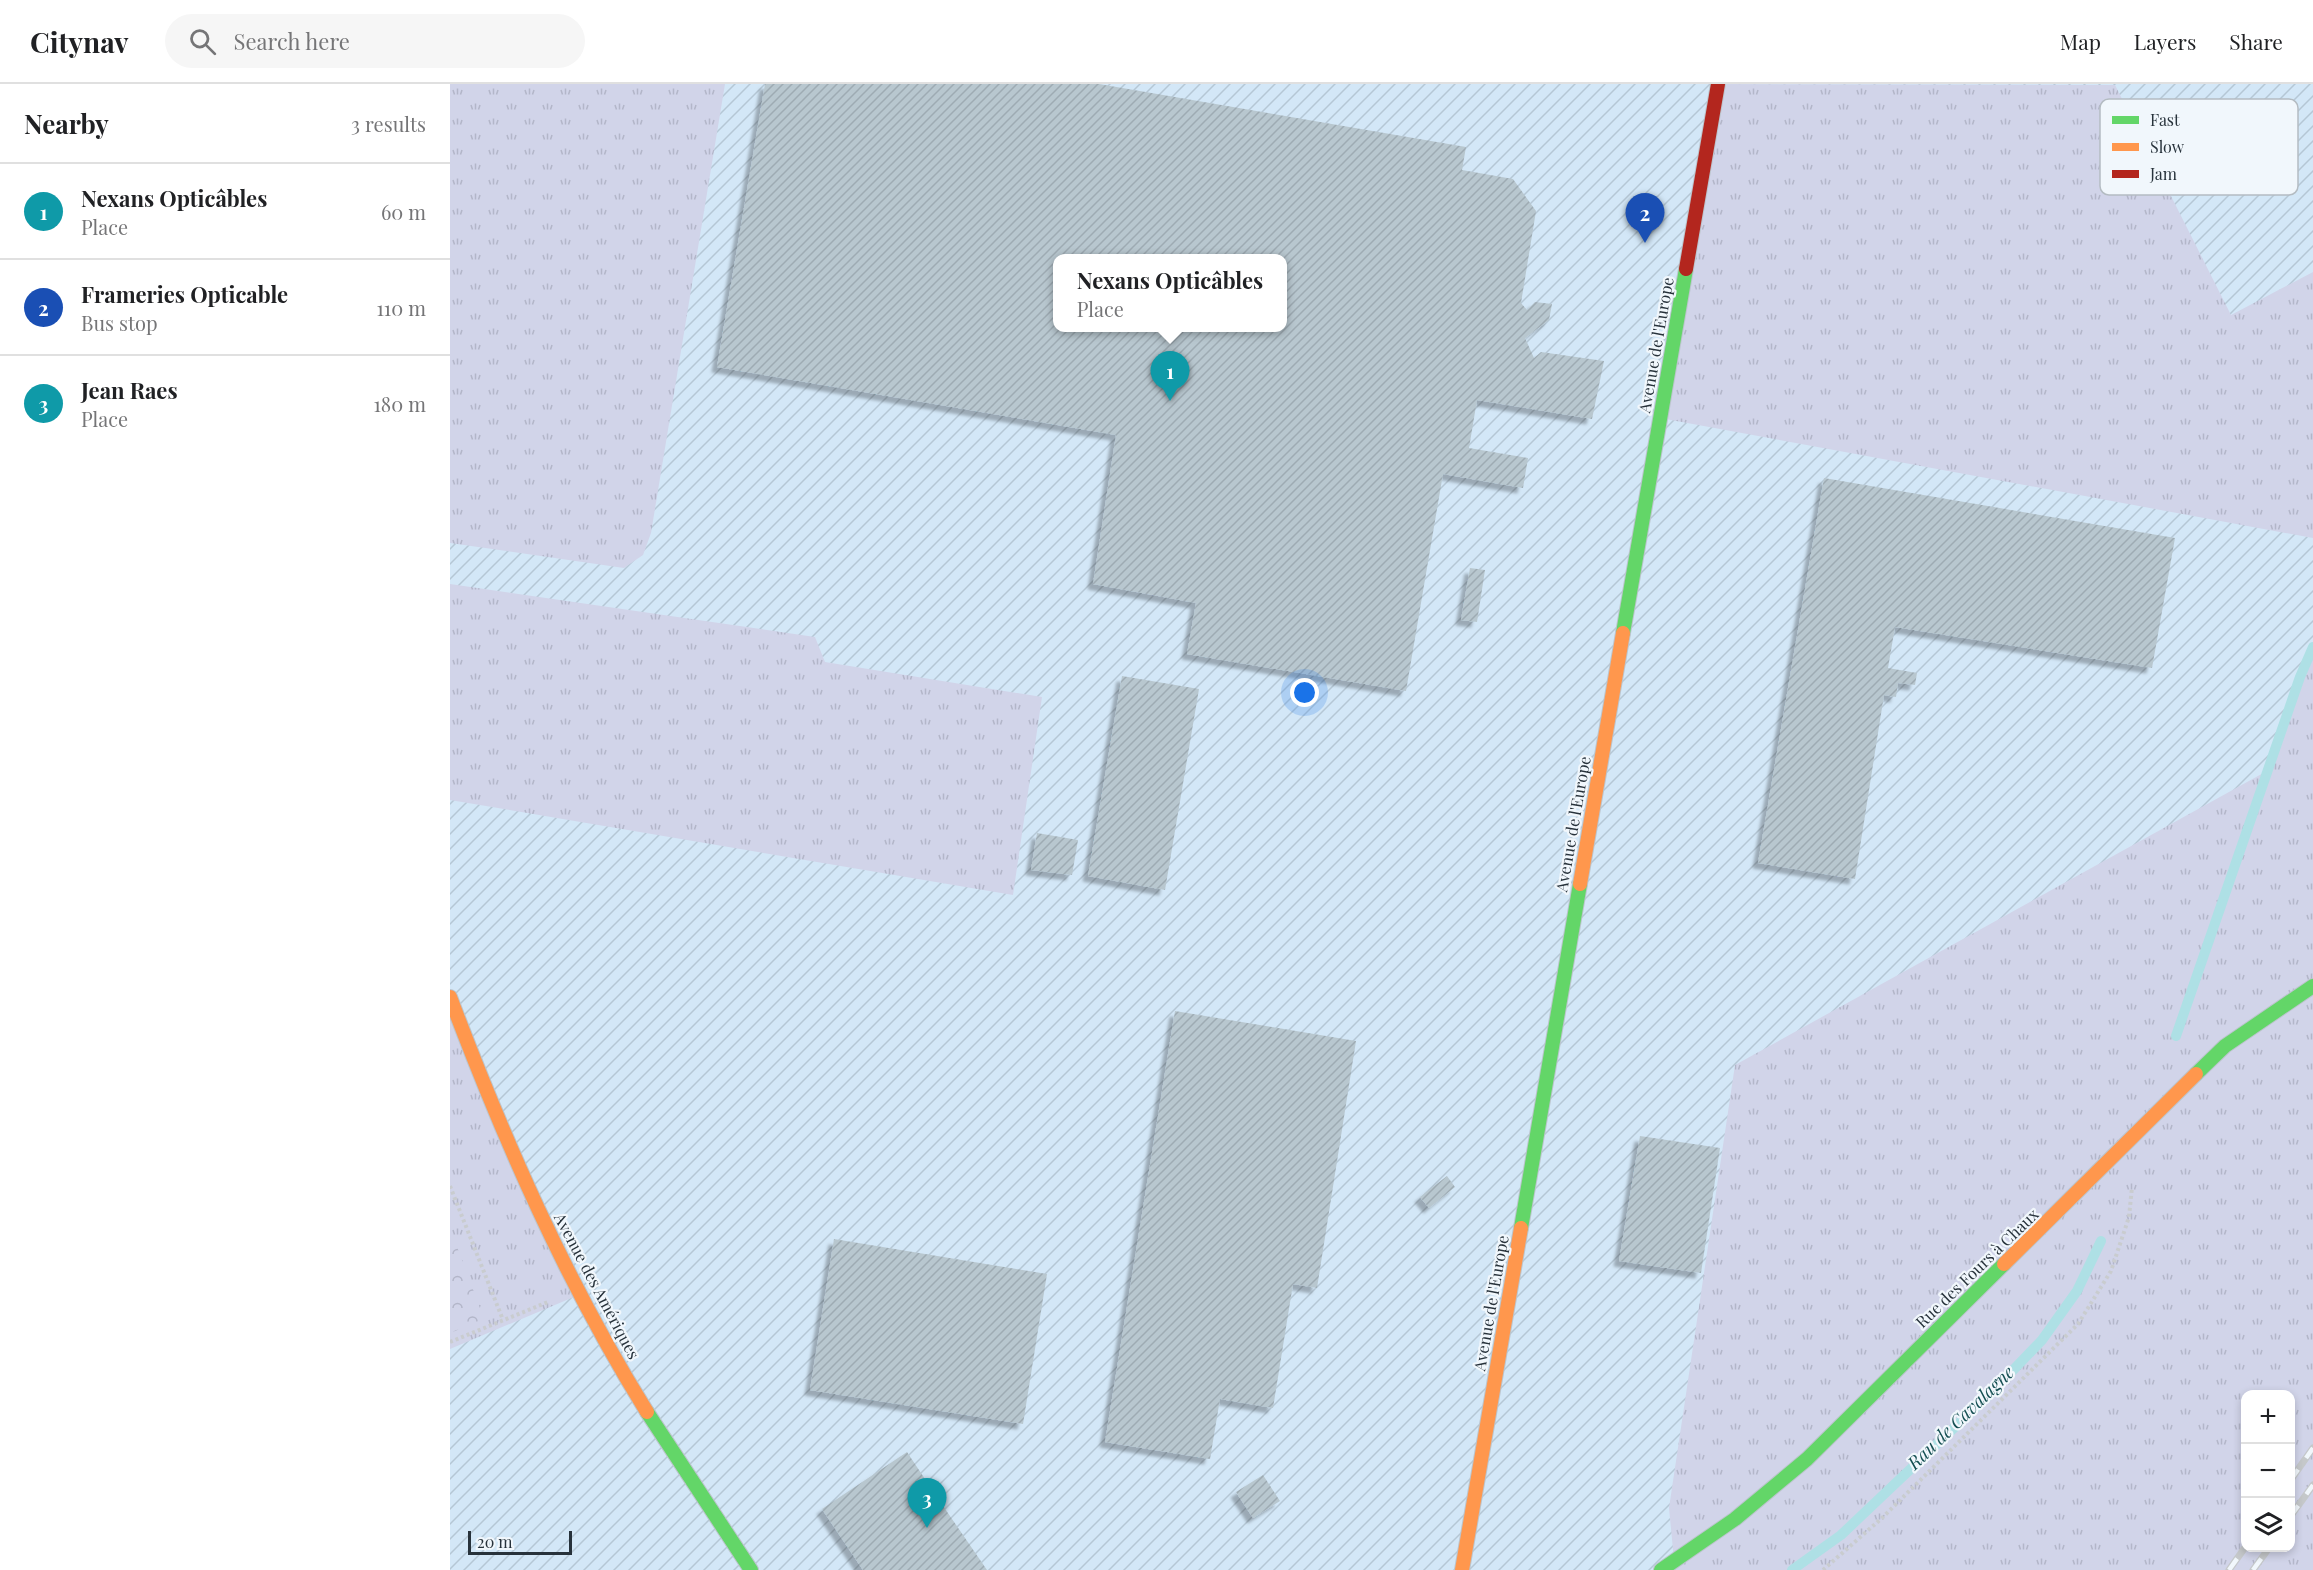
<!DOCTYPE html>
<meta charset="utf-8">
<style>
:root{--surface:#fff;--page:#f6f6f6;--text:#202124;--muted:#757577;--line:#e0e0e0;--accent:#ea580c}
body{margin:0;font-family:"Playfair Display",serif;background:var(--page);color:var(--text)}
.controls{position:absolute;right:18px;bottom:18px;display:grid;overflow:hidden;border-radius:12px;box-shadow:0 3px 9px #0003}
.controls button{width:54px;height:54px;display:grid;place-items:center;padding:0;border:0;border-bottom:2px solid var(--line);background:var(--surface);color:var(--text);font:30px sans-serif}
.scale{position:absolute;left:18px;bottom:15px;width:104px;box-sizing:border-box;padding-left:6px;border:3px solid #27323b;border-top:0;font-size:16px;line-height:21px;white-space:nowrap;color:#27323b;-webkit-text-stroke:4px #f1f7fc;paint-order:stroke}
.you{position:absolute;left:855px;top:609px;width:21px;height:21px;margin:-15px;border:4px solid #fff;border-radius:50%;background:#1a73e8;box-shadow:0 0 0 9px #1a73e833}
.badge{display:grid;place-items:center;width:39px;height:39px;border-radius:50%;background:var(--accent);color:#fff;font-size:20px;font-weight:700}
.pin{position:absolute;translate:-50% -50px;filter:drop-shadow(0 2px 3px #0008)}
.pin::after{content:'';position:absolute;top:32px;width:21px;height:18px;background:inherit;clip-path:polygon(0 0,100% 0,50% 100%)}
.popup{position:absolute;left:603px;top:170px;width:234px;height:78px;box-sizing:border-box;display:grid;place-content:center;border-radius:12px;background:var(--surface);filter:drop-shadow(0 2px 4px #0005);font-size:20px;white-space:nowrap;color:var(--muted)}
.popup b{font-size:22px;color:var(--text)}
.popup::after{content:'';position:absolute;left:50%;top:100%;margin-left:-12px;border:12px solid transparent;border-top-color:var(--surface)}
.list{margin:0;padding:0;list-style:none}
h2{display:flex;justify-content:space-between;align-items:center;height:78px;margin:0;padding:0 24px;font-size:26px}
h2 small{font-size:20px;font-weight:400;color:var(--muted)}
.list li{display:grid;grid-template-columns:39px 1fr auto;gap:18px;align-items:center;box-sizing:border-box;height:96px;padding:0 24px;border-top:2px solid var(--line)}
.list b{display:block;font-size:22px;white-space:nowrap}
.list p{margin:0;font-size:20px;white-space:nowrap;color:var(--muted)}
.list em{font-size:20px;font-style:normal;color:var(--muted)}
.icon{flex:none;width:33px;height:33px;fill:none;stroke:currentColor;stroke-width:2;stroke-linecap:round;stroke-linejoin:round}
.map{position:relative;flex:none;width:1863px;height:1486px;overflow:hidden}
header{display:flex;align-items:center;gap:36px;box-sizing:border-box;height:84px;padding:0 30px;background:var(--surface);border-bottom:2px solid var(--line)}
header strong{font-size:28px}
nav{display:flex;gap:33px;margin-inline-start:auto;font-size:21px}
.search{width:420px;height:54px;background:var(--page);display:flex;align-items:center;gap:15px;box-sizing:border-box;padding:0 21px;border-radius:33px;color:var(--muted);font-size:22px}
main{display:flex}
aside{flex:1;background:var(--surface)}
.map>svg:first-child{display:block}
</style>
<header>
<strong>Citynav</strong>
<div class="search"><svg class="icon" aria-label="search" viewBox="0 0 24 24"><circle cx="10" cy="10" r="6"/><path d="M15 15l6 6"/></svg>Search here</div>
<nav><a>Map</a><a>Layers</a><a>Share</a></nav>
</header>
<main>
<aside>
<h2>Nearby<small>3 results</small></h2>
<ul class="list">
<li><span class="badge" style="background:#0f9aa8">1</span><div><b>Nexans Opticâbles</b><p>Place</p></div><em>60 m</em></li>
<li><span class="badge" style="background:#1a4fb4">2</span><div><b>Frameries Opticable</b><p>Bus stop</p></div><em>110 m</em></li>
<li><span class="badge" style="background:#0f9aa8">3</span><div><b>Jean Raes</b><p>Place</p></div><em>180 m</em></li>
</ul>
</aside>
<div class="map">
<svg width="1863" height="1486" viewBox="0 0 1863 1486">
<defs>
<pattern id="industrial-furrows" width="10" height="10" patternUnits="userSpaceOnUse" patternTransform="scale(1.5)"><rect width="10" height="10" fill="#d3e7f7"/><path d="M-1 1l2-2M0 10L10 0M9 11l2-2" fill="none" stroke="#b5c7d5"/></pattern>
<pattern id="grass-tufts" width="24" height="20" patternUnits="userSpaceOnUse" patternTransform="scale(1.5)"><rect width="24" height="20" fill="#d1d4e9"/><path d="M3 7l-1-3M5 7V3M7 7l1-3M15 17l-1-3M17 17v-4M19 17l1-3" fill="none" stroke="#b3b6c9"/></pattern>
<pattern id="forest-crowns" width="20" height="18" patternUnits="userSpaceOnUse" patternTransform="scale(1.5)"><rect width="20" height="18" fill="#d1d4e9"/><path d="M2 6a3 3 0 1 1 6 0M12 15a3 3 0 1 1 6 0" fill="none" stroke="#b3b6c9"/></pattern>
<pattern id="building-hatch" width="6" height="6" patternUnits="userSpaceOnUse" patternTransform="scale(1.5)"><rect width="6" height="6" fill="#b8c7cf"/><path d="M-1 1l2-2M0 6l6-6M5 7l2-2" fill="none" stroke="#9eabb3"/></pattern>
<filter id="shadow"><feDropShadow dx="-5.5" dy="5.5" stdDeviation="1.5" flood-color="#0004"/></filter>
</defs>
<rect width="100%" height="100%" fill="#e2ebf3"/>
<path fill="url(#industrial-furrows)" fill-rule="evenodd" d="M 0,0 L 1863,0 L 1863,1308 L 1796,1310 L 1737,1486 L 0,1486 ZM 608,174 L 832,174 L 832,244 L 608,244 Z"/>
<g fill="url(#grass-tufts)" fill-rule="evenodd">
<path d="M 0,0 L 275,0 L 201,449 L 193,471 L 174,484 L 0,459 Z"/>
<path d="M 1268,0 L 1665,1 L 1781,231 L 1863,188 L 1863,454 L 1210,334 Z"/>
<path d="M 0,500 L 365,553 L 375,578 L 592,613 L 563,811 L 0,716 Z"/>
<path d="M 1863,563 L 1863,1486 L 1211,1486 L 1224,1476 L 1219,1424 L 1285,981 L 1817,687 ZM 1796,1310 L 1840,1310 L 1840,1464 L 1796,1464 Z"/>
<path d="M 0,913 L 131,1210 L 0,1265 Z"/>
</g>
<path fill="url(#forest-crowns)" d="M 0,1144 L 34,1235 L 0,1249 Z"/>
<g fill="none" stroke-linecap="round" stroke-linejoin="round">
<g stroke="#aee0e5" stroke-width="10">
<path d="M 1726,952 L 1850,593 L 1863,563"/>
<path d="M 1342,1486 L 1391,1451 L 1545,1305 L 1592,1256 L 1627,1207 L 1651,1157"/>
</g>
</g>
<g fill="url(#building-hatch)" fill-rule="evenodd" filter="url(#shadow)">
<path d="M 315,0 L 649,0 L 1016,63 L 1012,86 L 1063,95 L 1086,127 L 1071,219 L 1077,226 L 1085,218 L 1102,220 L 1099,236 L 1075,254 L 1084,274 L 1091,268 L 1154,277 L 1142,335 L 1027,316 L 1019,364 L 1078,374 L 1073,404 L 993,390 L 956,607 L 737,570 L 746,519 L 643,500 L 666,351 L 267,283 ZM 608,174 L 832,174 L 832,244 L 608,244 Z"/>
<path d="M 1374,394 L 1725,454 L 1702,584 L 1445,543 L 1438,584 L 1467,589 L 1465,601 L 1448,599 L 1446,613 L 1434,611 L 1405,795 L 1308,779 Z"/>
<path d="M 1020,484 L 1035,486 L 1027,538 L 1011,536 Z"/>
<path d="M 672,592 L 749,605 L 715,806 L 638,792 Z"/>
<path d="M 587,749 L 628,756 L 622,791 L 581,786 Z"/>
<path d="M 725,927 L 906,957 L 867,1204 L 843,1200 L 823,1324 L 770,1315 L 760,1375 L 655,1358 Z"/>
<path d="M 1190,1052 L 1270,1064 L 1251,1189 L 1169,1177 Z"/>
<path d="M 997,1092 L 1005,1103 L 979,1124 L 970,1113 Z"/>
<path d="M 384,1155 L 597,1190 L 573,1340 L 360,1306 Z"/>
<path d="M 457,1368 L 489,1416 L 537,1486 L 413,1486 L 372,1425 Z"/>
<path d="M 813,1391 L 830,1417 L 803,1434 L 786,1408 Z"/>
</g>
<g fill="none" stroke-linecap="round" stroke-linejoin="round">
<defs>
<g id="fast">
<path d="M 1173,549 L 1236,185"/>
<path d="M 1746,990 L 1775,962 L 1863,902"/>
<path d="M 1071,1144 L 1130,800"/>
<path d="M 197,1328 L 301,1486"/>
<path d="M 1211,1486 L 1285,1435 L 1357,1375 L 1554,1180"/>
</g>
<g id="slow">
<path d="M 1130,800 L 1173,549"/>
<path d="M 0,913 C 54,1056 116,1198 197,1328"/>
<path d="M 1554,1180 L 1746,990"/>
<path d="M 1012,1486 L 1071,1144"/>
</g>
<path id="jam" d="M 1236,185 L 1268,0"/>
</defs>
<use href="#fast" stroke="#bcc5cd" stroke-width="16"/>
<use href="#slow" stroke="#bcc5cd" stroke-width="16"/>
<use href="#jam" stroke="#bcc5cd" stroke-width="16"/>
<g stroke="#c9cccf" stroke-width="4" stroke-dasharray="3 3" stroke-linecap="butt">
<path d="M 0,1102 L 53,1236"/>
<path d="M 0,1258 L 98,1218"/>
<path d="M 1373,1486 L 1432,1434 L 1628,1240 L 1661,1187 L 1679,1133 L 1682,1103"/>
</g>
<use href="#fast" stroke="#63d668" stroke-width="14"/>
<use href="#slow" stroke="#ff974d" stroke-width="14"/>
<use href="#jam" stroke="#b3261e" stroke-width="14"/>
<defs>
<g id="rail">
<path d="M 1840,1397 L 1863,1364"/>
<path d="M 1840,1433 L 1863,1401"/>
<path d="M 1779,1486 L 1796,1462"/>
<path d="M 1803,1486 L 1819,1464"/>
</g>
</defs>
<use href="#rail" stroke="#c5c8ca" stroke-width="7"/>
<use href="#rail" stroke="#f1f7fc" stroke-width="4.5" stroke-dasharray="14" stroke-linecap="butt"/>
</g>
<g text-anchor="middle" stroke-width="4.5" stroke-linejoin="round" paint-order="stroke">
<g font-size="16" fill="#27323b" stroke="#f1f7fc">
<text transform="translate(1206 261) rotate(-80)" y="6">Avenue de l'Europe</text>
<text transform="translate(1123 740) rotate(-80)" y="6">Avenue de l'Europe</text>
<text transform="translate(1527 1184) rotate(-44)" y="6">Rue des Fours à Chaux</text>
<text transform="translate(147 1202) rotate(62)" y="6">Avenue des Amériques</text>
<text transform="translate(1041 1219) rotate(-80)" y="6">Avenue de l'Europe</text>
</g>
<g font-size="18" font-style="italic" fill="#144f52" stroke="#f1f7fc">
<text transform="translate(1511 1334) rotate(-44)" y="6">Rau de Cavalagne</text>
</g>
</g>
<rect x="1650" y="15" width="198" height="96" rx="9" fill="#f1f7fc" stroke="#b4bcc2" stroke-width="1.5"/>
<rect x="1662" y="32" width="27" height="8" fill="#63d668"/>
<rect x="1662" y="59" width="27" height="8" fill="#ff974d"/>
<rect x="1662" y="86" width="27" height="8" fill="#b3261e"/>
<g font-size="16" fill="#27323b">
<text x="1700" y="42">Fast</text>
<text x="1700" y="69">Slow</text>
<text x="1700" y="96">Jam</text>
</g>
</svg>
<div class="controls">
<button>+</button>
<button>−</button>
<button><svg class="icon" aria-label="layers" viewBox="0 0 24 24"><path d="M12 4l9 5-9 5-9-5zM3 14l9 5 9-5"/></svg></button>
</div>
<div class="scale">20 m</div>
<div class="you"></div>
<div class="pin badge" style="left:720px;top:317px;background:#0f9aa8">1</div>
<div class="popup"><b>Nexans Opticâbles</b>Place</div>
<div class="pin badge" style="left:1195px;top:159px;background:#1a4fb4">2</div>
<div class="pin badge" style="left:477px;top:1444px;background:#0f9aa8">3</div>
</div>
</main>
